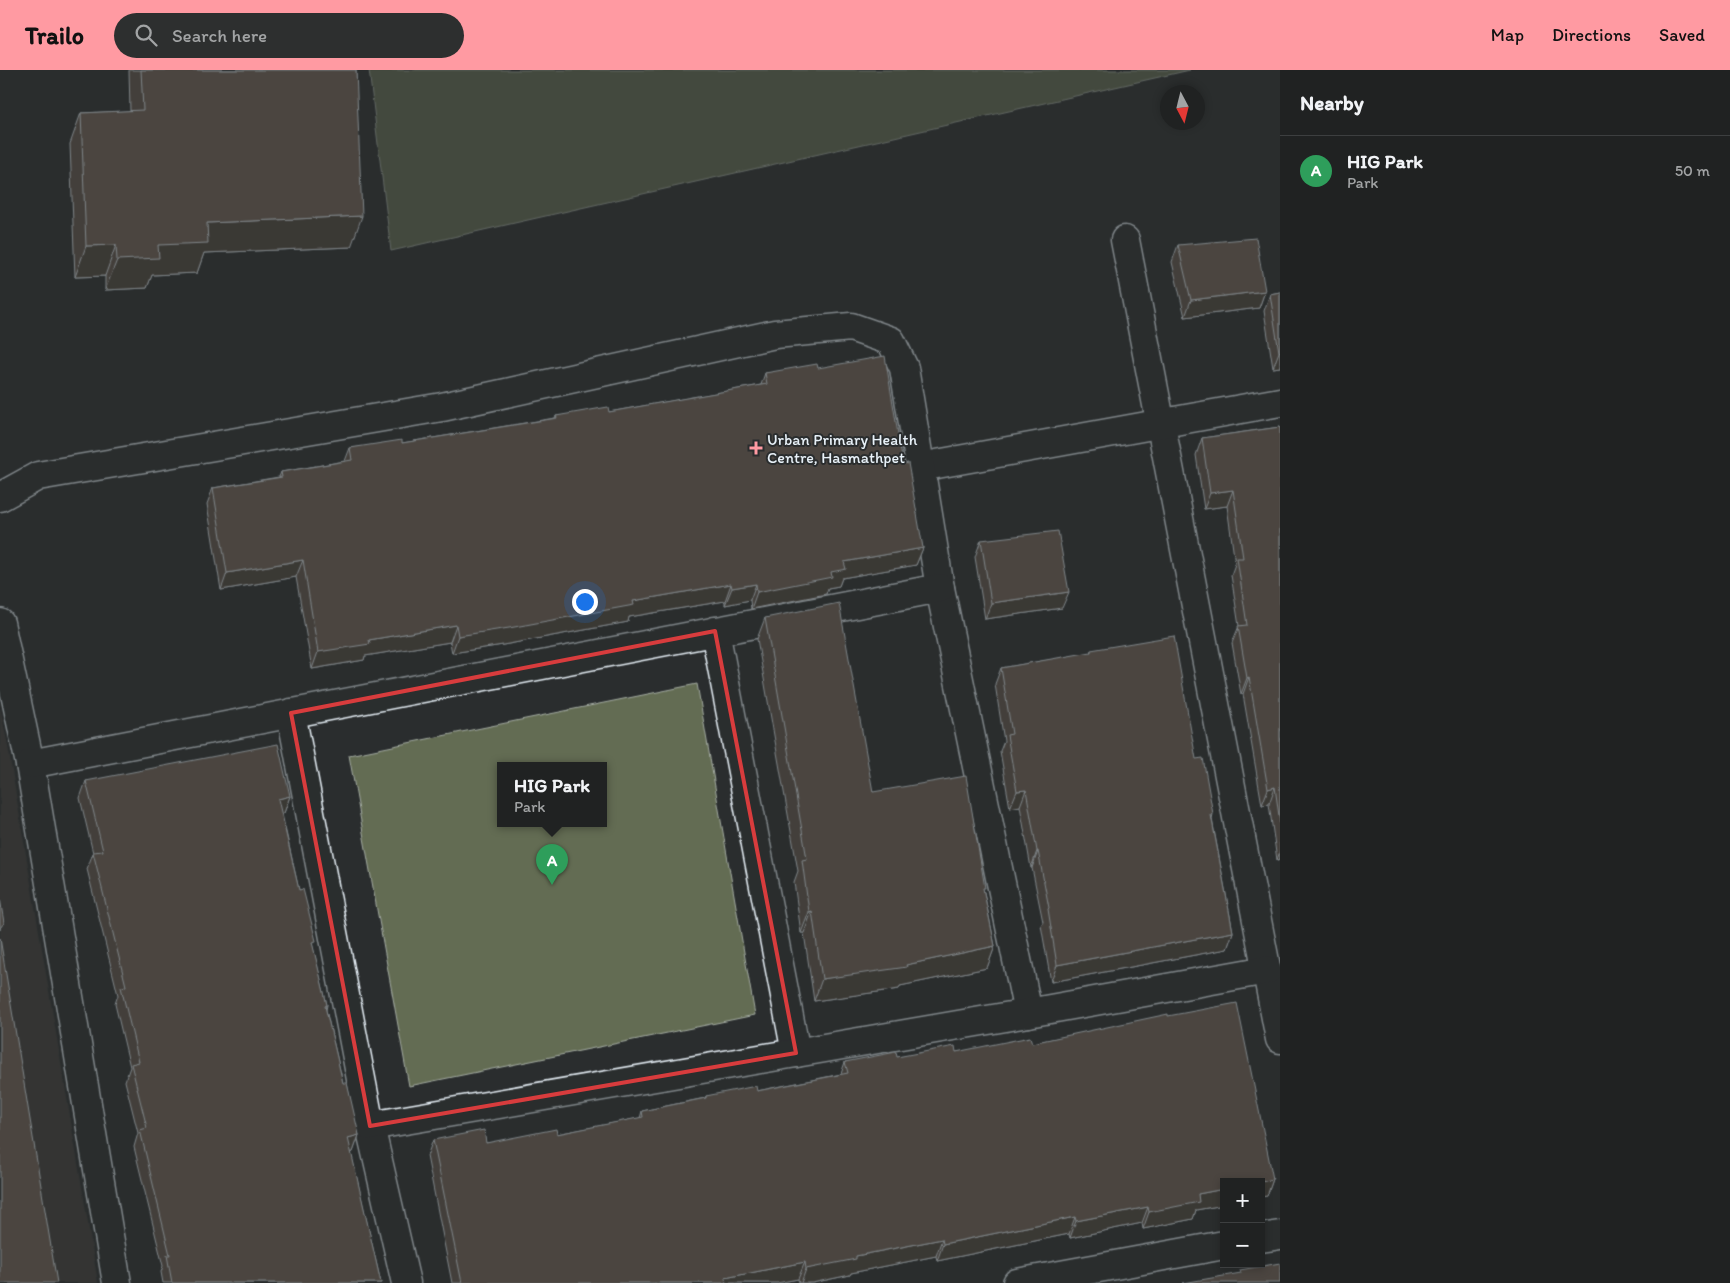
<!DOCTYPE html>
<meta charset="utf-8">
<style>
:root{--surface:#202222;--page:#2d2f2f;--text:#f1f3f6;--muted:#a2a4a5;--line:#3d3f40;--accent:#ff9aa2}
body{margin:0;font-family:Itim,sans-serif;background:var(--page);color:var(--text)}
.controls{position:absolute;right:15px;bottom:15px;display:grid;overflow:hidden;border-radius:0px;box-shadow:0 2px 8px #0003}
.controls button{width:45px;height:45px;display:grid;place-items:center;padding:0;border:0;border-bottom:1px solid var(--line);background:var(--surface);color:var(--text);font:25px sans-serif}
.compass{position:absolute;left:1160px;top:15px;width:45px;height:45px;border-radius:50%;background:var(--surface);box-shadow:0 2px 8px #0003;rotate:173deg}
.you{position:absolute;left:584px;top:531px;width:18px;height:18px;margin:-12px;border:4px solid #fff;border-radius:50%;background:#1a73e8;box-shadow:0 0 0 8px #1a73e833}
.badge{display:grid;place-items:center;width:32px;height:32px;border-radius:50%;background:var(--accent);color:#fff;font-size:16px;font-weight:700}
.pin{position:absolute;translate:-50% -41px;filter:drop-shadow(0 1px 2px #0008)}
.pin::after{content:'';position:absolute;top:26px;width:18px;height:15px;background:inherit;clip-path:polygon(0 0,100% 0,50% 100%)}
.popup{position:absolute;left:497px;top:692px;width:110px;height:65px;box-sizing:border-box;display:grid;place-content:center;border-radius:0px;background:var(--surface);filter:drop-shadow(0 1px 4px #0005);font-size:16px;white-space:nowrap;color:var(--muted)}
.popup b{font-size:19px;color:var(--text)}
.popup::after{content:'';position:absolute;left:50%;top:100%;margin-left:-10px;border:10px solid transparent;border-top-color:var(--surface)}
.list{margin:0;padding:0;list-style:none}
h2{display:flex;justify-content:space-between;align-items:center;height:65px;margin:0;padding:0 20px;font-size:21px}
h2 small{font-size:16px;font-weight:400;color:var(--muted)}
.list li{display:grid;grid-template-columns:32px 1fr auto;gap:15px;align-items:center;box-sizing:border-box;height:70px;padding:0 20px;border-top:1px solid var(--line)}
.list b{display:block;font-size:19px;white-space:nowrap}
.list p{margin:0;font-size:16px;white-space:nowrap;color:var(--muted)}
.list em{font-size:16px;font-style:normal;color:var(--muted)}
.icon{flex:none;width:28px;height:28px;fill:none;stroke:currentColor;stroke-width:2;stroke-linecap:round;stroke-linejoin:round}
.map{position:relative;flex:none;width:1280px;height:1213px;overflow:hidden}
header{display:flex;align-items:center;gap:30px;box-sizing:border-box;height:70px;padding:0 25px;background:var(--accent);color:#111}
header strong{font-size:24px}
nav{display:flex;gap:28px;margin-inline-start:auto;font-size:18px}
.search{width:350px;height:45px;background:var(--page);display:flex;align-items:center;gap:12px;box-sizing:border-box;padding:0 18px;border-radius:28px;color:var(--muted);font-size:19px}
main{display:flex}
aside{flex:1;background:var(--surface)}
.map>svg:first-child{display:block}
</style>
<header>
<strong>Trailo</strong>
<div class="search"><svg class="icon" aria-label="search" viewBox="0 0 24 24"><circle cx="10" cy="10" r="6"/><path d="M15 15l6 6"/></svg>Search here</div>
<nav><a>Map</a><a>Directions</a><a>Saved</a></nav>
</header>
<main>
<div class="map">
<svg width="1280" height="1213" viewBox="0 0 1280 1213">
<rect width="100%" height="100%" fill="#2a2d2e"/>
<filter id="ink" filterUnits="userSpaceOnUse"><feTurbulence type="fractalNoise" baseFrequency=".02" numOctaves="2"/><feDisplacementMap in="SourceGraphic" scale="10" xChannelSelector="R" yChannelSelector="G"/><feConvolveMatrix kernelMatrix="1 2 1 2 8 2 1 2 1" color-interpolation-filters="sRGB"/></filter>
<g filter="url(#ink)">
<path fill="#403e3b" d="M 0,637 L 7,671 L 98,1213 L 0,1213 Z"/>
<g fill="#646c52" stroke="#a6aea5" fill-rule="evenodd">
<path d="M 369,0 L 1190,0 L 391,181 Z"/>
<path d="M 697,614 L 755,945 L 409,1016 L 349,685 ZM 501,696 L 603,696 L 603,754 L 501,754 Z"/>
</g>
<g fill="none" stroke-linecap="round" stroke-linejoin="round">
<defs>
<g id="minor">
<path d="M 1125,170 L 1280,969"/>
<path d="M 920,397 L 1280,332"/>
<path d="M 0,427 L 38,406 L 442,337 L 775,264 L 851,257 L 891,271 L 904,298 L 940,518 L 1028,943"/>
<path d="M 0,553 L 30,694 L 117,1213"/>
<path d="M 715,561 L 796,983"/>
<path d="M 291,643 L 370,1056 L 406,1213"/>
<path d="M 30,694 L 940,518"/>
<path d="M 370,1056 L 1028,943 L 1267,900"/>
<path d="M 1261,1168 L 1280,1165"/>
<path d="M 1017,1213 L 1224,1175"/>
</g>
</defs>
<use href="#minor" stroke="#e8f1f8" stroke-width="31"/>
<use href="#minor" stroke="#2a2d2e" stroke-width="28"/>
</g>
<g fill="#63564d" stroke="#e8f1f8">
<path d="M 129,0 L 356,0 L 351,177 L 204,183 L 197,203 L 152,205 L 147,218 L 105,220 L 105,206 L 75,207 L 70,74 L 81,43 L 130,41 Z"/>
<path d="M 1178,175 L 1265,221 L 1259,238 L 1185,247 L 1172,192 Z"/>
<path d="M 1280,222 L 1280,297 L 1273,298 L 1264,241 L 1270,224 Z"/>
<path d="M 818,298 L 903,394 L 923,478 L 916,495 L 842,508 L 839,516 L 828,518 L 826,524 L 751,539 L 750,530 L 725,535 L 725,531 L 629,547 L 628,552 L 503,575 L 452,583 L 450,572 L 365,586 L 364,590 L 312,599 L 296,507 L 221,520 L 207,434 L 213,418 L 279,407 L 281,402 L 345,391 L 350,378 L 402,373 L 555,348 L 556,346 L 609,342 L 761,315 L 765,303 Z"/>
<path d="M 1280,357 L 1280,789 L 1277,790 L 1269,734 L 1262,735 L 1243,624 L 1241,624 L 1232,573 L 1239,556 L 1231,505 L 1235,494 L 1227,436 L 1204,439 L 1196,385 L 1202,368 Z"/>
<path d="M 981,470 L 1062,538 L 985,549 L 975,487 Z"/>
<path d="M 765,548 L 873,722 L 984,822 L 995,876 L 987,898 L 900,916 L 899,919 L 814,931 L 804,863 L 801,863 L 794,812 L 798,801 L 757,569 Z"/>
<path d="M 1091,580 L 1196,689 L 1213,744 L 1212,749 L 1233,862 L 1227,879 L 1051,912 L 1041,855 L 1043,852 L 1032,798 L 1031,798 L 1020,736 L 1010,738 L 1000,681 L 1004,671 L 995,614 L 1001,598 L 1090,583 Z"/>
<path d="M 86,711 L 290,726 L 284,743 L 282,744 L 299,820 L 327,935 L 326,940 L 343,1013 L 359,1065 L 353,1082 L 351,1083 L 381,1213 L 163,1213 L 161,1202 L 163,1196 L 134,1077 L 138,1063 L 125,1011 L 130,997 L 115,934 L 118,925 L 87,799 L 93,783 L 80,728 Z"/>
<path d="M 1168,946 L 1273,1109 L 1267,1126 L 1261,1127 L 1261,1112 L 1224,1112 L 1224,1135 L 1196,1140 L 1193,1149 L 1143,1159 L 1142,1153 L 1070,1168 L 1069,1164 L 937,1191 L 936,1186 L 851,1203 L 850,1205 L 812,1213 L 799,1213 L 798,1209 L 777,1213 L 452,1213 L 427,1086 L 433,1070 L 486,1073 L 557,1064 L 640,1048 L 642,1041 L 705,1028 L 706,1026 L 757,1021 L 841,1004 L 845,992 L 956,982 L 1032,973 Z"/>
</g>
<g fill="#50463e" stroke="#e8f1f8">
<path d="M 362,146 L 351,177 L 204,183 L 197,203 L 152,205 L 147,218 L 105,220 L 117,190 L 158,175 L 207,153 Z"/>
<path d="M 116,175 L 105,206 L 75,207 L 86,176 Z"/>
<path d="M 1265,221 L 1259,238 L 1185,247 L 1191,230 Z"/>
<path d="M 1280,281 L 1280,297 L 1273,298 L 1279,282 Z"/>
<path d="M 1233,420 L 1227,436 L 1204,439 L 1210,423 Z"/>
<path d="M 923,478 L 916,495 L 842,508 L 839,516 L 828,518 L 826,524 L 751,539 L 757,522 L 831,502 L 844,492 Z"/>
<path d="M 303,490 L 296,507 L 221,520 L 227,503 Z"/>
<path d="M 731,514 L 725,531 L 629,547 L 628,552 L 503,575 L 452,583 L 458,566 L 633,531 Z"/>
<path d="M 756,514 L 750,530 L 725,535 L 732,518 Z"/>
<path d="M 1069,522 L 1062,538 L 985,549 L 991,533 Z"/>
<path d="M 456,555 L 450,572 L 365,586 L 364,590 L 312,599 L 318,582 L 369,570 Z"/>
<path d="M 1249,607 L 1243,624 L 1241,624 L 1247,608 Z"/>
<path d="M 1275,717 L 1269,734 L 1262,735 L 1268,719 Z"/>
<path d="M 1026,720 L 1020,736 L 1010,738 L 1017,721 Z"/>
<path d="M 290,726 L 284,743 L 272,746 L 278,729 Z"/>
<path d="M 1037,781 L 1038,781 L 1032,798 L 1031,798 Z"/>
<path d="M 1280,781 L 1280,789 L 1277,790 Z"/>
<path d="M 812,841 L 804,863 L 801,863 L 809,842 Z"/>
<path d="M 1233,862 L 1227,879 L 1051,912 L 1057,895 Z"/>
<path d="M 995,876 L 987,898 L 900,916 L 899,919 L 814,931 L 822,909 L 906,895 Z"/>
<path d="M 359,1065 L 353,1082 L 342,1085 L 348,1068 Z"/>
<path d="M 1273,1109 L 1267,1126 L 1261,1127 L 1261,1112 Z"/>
<path d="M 1224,1119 L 1224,1135 L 1196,1140 L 1193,1149 L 1143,1159 L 1149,1142 L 1198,1124 Z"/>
<path d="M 1148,1137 L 1142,1153 L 1070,1168 L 1076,1151 Z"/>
<path d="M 1075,1147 L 1069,1164 L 937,1191 L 943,1174 Z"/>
<path d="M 942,1169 L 936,1186 L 851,1203 L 850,1205 L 812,1213 L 801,1213 L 806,1199 L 856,1186 Z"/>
<path d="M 805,1192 L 798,1209 L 777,1213 L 723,1213 L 725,1208 Z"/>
</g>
<g fill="#736459" stroke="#e8f1f8">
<path d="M 141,0 L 356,0 L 362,146 L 207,153 L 208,173 L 158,175 L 159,188 L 117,190 L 116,175 L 86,176 L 81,43 L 143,40 Z"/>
<path d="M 1256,168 L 1265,221 L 1191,230 L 1178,175 Z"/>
<path d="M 1280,222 L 1280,281 L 1279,282 L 1270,224 Z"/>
<path d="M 885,286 L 903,394 L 908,393 L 923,478 L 844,492 L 846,499 L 831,502 L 832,507 L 757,522 L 756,514 L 732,518 L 731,514 L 633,531 L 634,535 L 509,558 L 458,566 L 456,555 L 369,570 L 370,574 L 318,582 L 303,490 L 227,503 L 213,418 L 282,407 L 281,402 L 352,390 L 350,378 L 402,370 L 402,373 L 557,348 L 556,346 L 608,337 L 609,342 L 692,327 L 767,314 L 765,303 L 817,294 L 818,298 Z"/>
<path d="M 1280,357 L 1280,753 L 1275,717 L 1268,719 L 1249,607 L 1247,608 L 1238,556 L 1247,555 L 1237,488 L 1243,488 L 1233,420 L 1210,423 L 1202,368 Z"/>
<path d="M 1058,461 L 1069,522 L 991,533 L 981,470 Z"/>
<path d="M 839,533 L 873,722 L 966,706 L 985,818 L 983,818 L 995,876 L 906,895 L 907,897 L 822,909 L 812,841 L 809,842 L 802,790 L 807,789 L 765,548 Z"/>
<path d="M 1174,566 L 1196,689 L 1203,688 L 1213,744 L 1211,745 L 1233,862 L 1057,895 L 1048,839 L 1049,838 L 1038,781 L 1037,781 L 1026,720 L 1017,721 L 1007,665 L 1012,664 L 1001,598 L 1091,582 L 1091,580 Z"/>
<path d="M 278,674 L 290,726 L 278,729 L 299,820 L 303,819 L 316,871 L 312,872 L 327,935 L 325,936 L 343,1013 L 347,1013 L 359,1065 L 348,1068 L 381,1213 L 172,1213 L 167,1185 L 170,1185 L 140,1060 L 147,1058 L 131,994 L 139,992 L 121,917 L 126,916 L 93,782 L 103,781 L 86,711 Z"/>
<path d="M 0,828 L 4,853 L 0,858 L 0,860 Z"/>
<path d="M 0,868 L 57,1213 L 0,1213 Z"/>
<path d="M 1237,933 L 1273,1109 L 1261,1112 L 1224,1112 L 1224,1119 L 1198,1124 L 1199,1132 L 1149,1142 L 1148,1137 L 1076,1151 L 1075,1147 L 943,1174 L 942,1169 L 856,1186 L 856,1189 L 806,1199 L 805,1192 L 725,1208 L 726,1213 L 462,1213 L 433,1070 L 484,1060 L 486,1073 L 556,1059 L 557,1064 L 643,1047 L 642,1041 L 706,1028 L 706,1026 L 756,1016 L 757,1021 L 848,1003 L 845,992 L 896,982 L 897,987 L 955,976 L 956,982 L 1030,967 L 1032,973 L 1168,944 L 1168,946 Z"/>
<path d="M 1280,1193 L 1280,1213 L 1183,1213 L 1241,1203 L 1240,1200 Z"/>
</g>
</g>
<path d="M0 0H1280V1213H0ZM 715,561 L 796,983 L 370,1056 L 291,643 Z" fill="#2a2d2e" fill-opacity=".55" fill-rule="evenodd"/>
<path fill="none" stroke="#d83c3d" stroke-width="4" stroke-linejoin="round" d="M 715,561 L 796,983 L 370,1056 L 291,643 Z"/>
<path fill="#ff9aa2" stroke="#2a2d2e" stroke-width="2" d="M753.5 370.5h5v5h5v5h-5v5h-5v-5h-5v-5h5z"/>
<g text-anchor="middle" stroke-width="4" stroke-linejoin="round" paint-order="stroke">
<g font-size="16" fill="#e8f1f8" stroke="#2a2d2e" text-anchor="start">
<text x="767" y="375">Urban Primary Health<tspan x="767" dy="18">Centre, Hasmathpet</tspan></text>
</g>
</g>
</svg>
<div class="controls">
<button>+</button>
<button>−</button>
</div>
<svg class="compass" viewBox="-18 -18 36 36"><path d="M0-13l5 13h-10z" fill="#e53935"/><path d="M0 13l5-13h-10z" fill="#a2a4a5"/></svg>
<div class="you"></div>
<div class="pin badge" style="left:552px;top:815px;background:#2e9e5b">A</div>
<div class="popup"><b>HIG Park</b>Park</div>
</div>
<aside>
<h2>Nearby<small></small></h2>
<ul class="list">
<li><span class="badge" style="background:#2e9e5b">A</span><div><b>HIG Park</b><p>Park</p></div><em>50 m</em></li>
</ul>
</aside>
</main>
